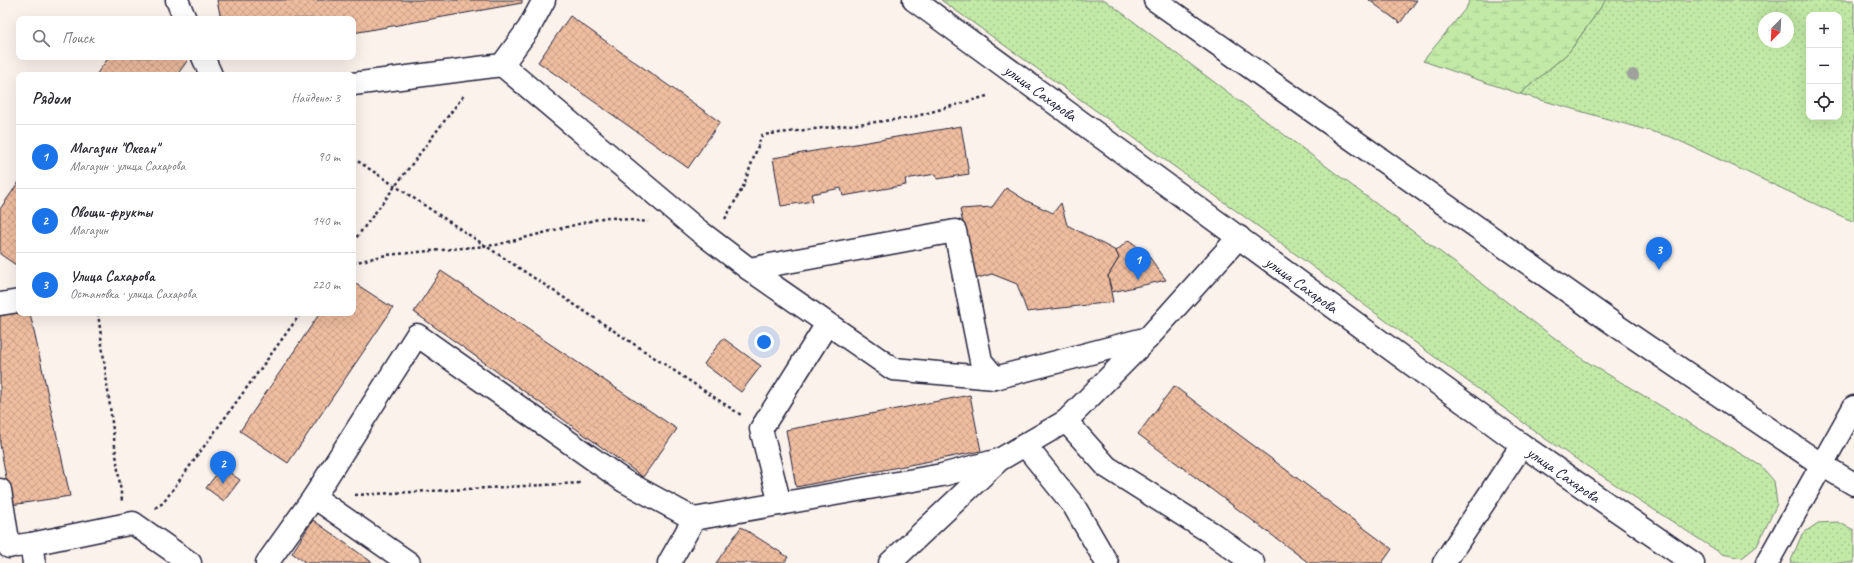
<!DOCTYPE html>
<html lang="ru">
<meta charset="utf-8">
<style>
:root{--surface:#fff;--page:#f2f2f3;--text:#2b2b33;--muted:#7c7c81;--line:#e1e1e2;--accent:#1a73e8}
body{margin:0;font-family:Caveat,sans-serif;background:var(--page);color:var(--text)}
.controls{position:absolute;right:12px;top:12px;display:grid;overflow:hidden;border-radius:8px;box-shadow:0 4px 16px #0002}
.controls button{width:36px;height:36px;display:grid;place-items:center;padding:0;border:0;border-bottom:1px solid var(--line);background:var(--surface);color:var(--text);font:20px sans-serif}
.compass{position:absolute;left:1758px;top:12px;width:36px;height:36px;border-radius:50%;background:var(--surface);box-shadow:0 4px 16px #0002;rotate:204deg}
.you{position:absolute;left:764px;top:342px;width:14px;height:14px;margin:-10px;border:3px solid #fff;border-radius:50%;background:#1a73e8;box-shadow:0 0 0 6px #1a73e833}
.badge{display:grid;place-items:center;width:26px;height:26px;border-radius:50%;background:var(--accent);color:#fff;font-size:13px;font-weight:700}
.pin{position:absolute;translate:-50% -33px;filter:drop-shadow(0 1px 2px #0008)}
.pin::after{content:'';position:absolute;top:21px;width:14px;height:12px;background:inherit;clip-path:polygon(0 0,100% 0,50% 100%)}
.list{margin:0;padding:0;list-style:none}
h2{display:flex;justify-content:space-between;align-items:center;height:52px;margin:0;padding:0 16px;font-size:17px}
h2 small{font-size:13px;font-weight:400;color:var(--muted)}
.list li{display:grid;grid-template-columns:26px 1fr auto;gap:12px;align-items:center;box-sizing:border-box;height:64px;padding:0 16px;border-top:1px solid var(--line)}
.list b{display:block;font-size:15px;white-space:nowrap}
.list p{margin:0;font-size:13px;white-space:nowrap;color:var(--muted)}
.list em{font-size:13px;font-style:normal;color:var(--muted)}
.icon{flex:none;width:22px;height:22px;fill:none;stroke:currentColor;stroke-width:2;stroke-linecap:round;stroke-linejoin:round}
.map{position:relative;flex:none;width:1854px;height:563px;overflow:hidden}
.search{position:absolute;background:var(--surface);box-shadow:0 4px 16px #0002;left:16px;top:16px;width:340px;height:44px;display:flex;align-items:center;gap:10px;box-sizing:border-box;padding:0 14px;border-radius:8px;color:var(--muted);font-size:15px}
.panel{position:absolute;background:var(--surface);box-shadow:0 4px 16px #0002;left:16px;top:72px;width:340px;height:244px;border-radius:8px}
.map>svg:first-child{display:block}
</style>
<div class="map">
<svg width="1854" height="563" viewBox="0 0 1854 563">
<defs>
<pattern id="grass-dots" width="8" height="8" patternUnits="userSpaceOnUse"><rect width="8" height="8" fill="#c2eaa6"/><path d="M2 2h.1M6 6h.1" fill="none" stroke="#a6c890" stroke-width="1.8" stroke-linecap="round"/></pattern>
<pattern id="wetland-marsh" width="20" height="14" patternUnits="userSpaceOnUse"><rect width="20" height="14" fill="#c2eaa6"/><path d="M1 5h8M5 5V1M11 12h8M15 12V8" fill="none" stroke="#a6c890"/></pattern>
<pattern id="building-cross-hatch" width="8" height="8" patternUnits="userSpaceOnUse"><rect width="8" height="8" fill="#efbd9f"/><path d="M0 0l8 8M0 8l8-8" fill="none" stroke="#cda28a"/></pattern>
</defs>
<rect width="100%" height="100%" fill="#fcf2ec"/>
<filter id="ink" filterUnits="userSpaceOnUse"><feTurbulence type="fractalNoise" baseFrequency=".025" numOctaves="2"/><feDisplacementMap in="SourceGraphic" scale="8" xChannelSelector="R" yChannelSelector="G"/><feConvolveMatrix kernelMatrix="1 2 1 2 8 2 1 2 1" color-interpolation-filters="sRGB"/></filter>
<g filter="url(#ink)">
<g fill="url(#grass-dots)" stroke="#728670" fill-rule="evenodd">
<path d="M 941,0 L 1105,0 L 1584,360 L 1761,466 L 1774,481 L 1777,504 L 1757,546 L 1742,558 L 1722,554 L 1547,440 L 1263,230 Z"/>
<path d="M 1606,0 L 1854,0 L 1854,222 L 1671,137 L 1520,94 L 1569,52 ZM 1809,15 L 1839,15 L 1839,117 L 1809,117 ZM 1764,18 L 1788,18 L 1788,42 L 1764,42 Z"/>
<path d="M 1838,522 L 1854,530 L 1854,563 L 1790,563 L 1802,534 L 1818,523 Z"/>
</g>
<path fill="url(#wetland-marsh)" stroke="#728670" d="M 1470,0 L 1606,0 L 1569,52 L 1520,94 L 1423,61 L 1466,8 Z"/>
<g fill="url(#building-cross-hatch)" stroke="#22223b">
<path d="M 217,0 L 522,0 L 522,3 L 353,33 L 353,19 L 221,19 Z"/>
<path d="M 1369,0 L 1417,0 L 1400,23 Z"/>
<path d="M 570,16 L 720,122 L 688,168 L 538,62 Z"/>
<path d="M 109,57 L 190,57 L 177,75 L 96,75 Z"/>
<path d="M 961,126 L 969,174 L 937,179 L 936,174 L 905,179 L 906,185 L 843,196 L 841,188 L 811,194 L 813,201 L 781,206 L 773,158 Z"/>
<path d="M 19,182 L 19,267 L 0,254 L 0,209 Z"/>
<path d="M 1006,188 L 1027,201 L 1053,213 L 1061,203 L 1067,225 L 1116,251 L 1119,258 L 1108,276 L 1113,302 L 1027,312 L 1017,284 L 992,274 L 974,279 L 960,209 L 992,207 Z"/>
<path d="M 1129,240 L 1148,255 L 1166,280 L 1112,292 L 1108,276 L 1119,258 L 1116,251 Z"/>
<path d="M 441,271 L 677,429 L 643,477 L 414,312 Z"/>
<path d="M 353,282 L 393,308 L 288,463 L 240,431 L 320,313 L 353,313 Z"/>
<path d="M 19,307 L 19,313 L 30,313 L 70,496 L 11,505 L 0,444 L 0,310 Z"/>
<path d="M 723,338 L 761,366 L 741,392 L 704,364 Z"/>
<path d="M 1174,386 L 1392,549 L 1382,563 L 1309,563 L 1138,434 Z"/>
<path d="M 970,395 L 981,451 L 796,487 L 786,430 Z"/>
<path d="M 222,467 L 240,480 L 224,501 L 206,488 Z"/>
<path d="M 313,520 L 373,563 L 306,563 L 292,553 Z"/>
<path d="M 741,527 L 788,557 L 784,563 L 716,563 Z"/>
</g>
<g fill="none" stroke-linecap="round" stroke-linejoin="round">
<defs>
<g id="minor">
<path d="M 177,0 L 185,19"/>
<path d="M 914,0 L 1522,445 L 1693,563"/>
<path d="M 1155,0 L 1617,326 L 1822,465 L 1854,484"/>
<path d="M 203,57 L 211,75"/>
<path d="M 502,65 L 699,231 L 749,269 L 955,231 L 981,361 L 995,378 L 1148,338"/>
<path d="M 353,84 L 502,65 L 529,28 L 544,0"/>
<path d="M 749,269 L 893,369 L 995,378"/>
<path d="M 0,304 L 19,301"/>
<path d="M 1066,421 L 1107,467 L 1213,534 L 1253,563"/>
<path d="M 1025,445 L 1074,506 L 1107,563"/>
<path d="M 0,490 L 9,547"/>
<path d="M 314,497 L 417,335 L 624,481 L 694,519 L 669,563"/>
<path d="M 780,504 L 761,429 L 827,324"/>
<path d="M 694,519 L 942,475 L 999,460 L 1066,421 L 1148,338 L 1239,237"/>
<path d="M 31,544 L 133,523 L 190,563"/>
<path d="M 17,546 L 31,544 L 34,563"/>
<path d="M 267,563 L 314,497 L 409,563"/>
<path d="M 890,563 L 997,462"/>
<path d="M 1444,563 L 1522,445"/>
<path d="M 1767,563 L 1854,407"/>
</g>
</defs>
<use href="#minor" stroke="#22223b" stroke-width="25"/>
<g stroke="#22223b" stroke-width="2.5" stroke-dasharray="3 3" stroke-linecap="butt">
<path d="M 353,158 L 741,415"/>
<path d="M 725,219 L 743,187 L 762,135 L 910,118 L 987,96"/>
<path d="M 353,242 L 464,95"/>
<path d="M 353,263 L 386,255 L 496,245 L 606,217 L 648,222"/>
<path d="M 98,313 L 122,501"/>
<path d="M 355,495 L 581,483"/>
<path d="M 155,508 L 163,503 L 301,313"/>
</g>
<use href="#minor" stroke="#fff" stroke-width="22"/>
</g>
<circle fill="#9ea19c" cx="1633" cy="75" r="6"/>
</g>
<g text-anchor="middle" stroke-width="3" stroke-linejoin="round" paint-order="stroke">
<g font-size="16" fill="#22223b" stroke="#fff">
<text transform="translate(1041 92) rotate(36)" y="6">улица Сахарова</text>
<text transform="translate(1302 284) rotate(36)" y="6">улица Сахарова</text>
<text transform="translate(1564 474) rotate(35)" y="6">улица Сахарова</text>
</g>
</g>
</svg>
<div class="controls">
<button>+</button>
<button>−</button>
<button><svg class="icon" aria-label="locate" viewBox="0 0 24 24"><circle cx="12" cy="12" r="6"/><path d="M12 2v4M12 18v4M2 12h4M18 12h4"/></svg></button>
</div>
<svg class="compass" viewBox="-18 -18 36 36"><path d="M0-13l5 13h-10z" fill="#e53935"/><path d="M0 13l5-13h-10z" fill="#7c7c81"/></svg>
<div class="you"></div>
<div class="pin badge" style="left:1138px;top:280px">1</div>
<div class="pin badge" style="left:223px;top:484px">2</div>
<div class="pin badge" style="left:1659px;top:270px">3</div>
<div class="search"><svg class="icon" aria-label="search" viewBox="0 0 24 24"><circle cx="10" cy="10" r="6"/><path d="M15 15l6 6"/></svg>Поиск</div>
<section class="panel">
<h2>Рядом<small>Найдено: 3</small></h2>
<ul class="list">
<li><span class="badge">1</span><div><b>Магазин &quot;Океан&quot;</b><p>Магазин · улица Сахарова</p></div><em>90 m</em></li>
<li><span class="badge">2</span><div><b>Овощи-фрукты</b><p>Магазин</p></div><em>140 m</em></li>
<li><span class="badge">3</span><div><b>Улица Сахарова</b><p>Остановка · улица Сахарова</p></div><em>220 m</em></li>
</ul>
</section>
</div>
